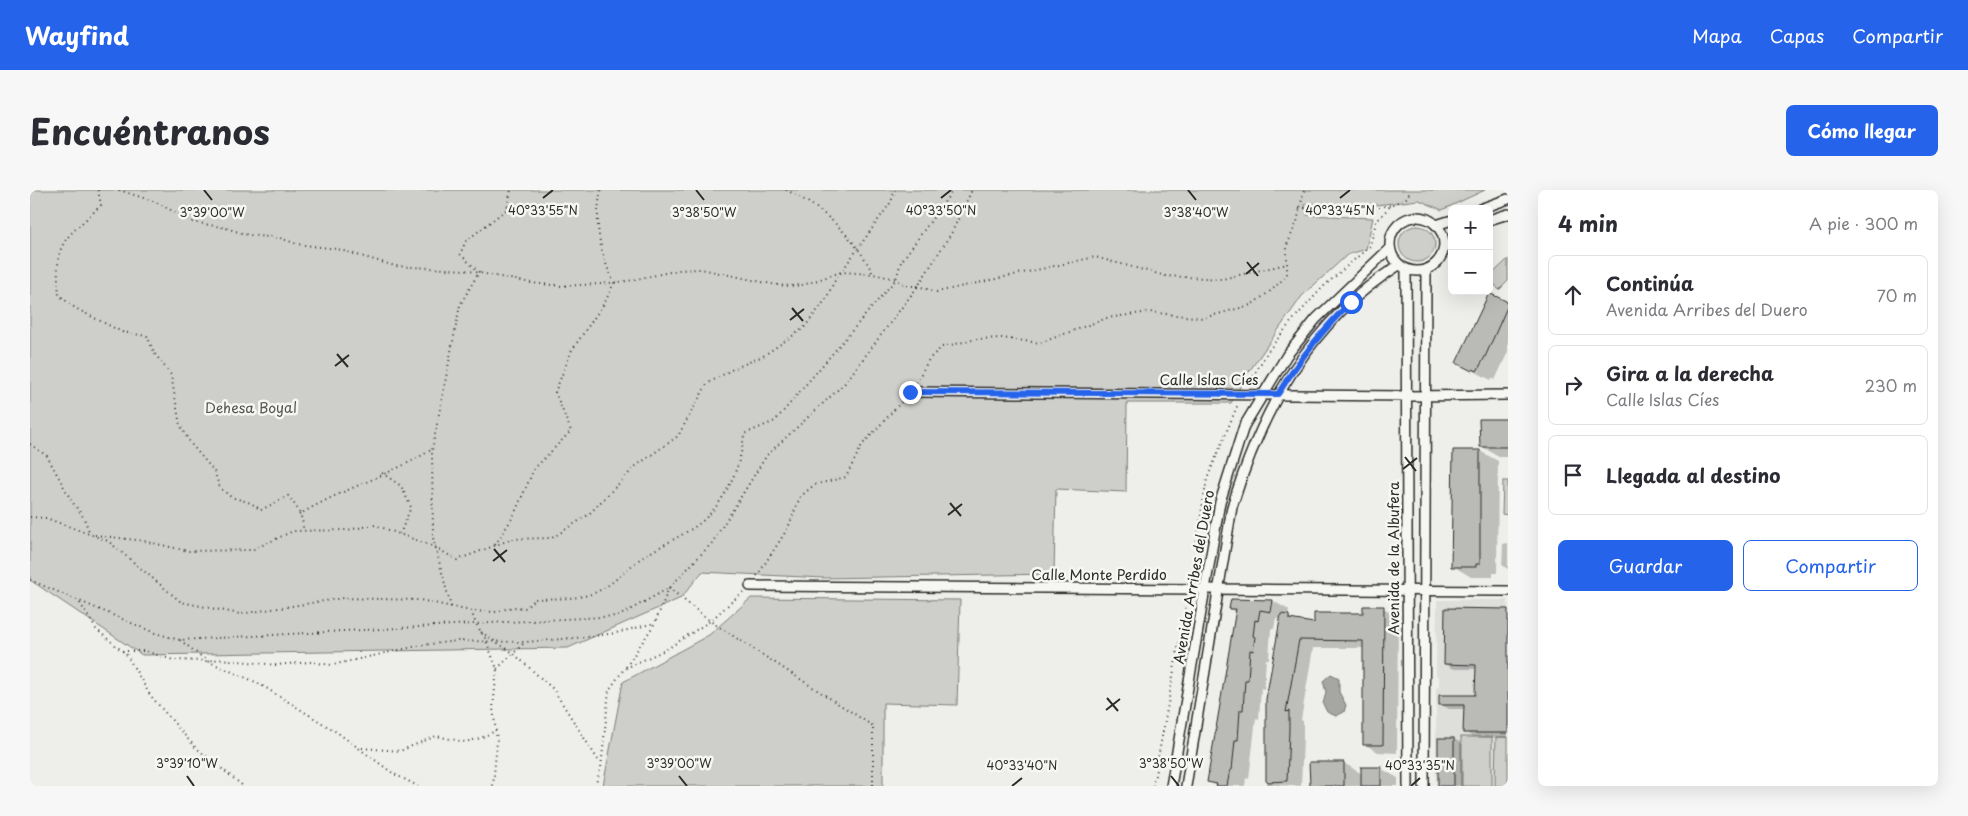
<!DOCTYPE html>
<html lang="es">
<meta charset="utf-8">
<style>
:root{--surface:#fff;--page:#f7f7f7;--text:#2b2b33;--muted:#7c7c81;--line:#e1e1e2;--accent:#2563eb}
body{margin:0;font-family:"Playpen Sans",sans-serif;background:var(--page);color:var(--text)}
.controls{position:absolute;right:15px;top:15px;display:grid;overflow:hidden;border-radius:8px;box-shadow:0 5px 20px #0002}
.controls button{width:45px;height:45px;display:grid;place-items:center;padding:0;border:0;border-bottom:1px solid var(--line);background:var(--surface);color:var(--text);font:25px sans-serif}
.stop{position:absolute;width:15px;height:15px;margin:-11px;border:4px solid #2563eb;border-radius:50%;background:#fff}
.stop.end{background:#2563eb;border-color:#fff;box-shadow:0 1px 5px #0008}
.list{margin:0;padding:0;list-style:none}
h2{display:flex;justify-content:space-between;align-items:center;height:65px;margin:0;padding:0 20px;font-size:21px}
h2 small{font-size:16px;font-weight:400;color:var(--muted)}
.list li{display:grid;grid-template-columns:32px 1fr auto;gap:15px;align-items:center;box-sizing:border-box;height:80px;margin:0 10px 10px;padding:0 10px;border:1px solid var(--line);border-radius:8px}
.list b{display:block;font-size:19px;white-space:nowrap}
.list p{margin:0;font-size:16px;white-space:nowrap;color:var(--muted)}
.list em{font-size:16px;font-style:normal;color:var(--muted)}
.actions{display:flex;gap:10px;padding:15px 20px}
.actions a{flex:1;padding:11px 0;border:1px solid var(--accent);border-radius:8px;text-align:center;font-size:18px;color:var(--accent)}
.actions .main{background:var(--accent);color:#fff}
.icon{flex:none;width:28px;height:28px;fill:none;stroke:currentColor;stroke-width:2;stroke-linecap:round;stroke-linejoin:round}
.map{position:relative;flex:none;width:1478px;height:596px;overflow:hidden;border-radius:8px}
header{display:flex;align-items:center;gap:30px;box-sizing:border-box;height:70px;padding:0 25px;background:var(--accent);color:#fff}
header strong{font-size:24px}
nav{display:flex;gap:28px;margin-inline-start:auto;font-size:18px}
.intro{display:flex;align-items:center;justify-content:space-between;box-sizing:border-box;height:120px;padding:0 30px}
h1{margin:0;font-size:35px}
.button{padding:12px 22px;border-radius:8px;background:var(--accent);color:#fff;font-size:18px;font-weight:700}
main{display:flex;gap:30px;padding:0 30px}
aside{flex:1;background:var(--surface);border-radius:8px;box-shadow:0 5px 20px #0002}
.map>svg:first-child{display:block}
</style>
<header>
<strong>Wayfind</strong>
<nav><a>Mapa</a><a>Capas</a><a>Compartir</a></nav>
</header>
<div class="intro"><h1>Encuéntranos</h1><a class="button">Cómo llegar</a></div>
<main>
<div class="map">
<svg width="1478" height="596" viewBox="0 0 1478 596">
<rect width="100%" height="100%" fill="#eeeeea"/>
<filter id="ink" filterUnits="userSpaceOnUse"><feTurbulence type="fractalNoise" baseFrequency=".02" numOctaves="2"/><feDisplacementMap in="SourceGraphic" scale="10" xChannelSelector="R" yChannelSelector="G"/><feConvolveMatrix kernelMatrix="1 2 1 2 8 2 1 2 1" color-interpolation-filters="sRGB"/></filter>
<g filter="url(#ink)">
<path fill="#dededb" d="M 1407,410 L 1478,410 L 1478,596 L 1406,596 L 1406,499 L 1409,496 L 1409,487 L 1406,485 Z"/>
<g fill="#cececa" stroke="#7c7c7a">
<path d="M 0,0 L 1455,0 L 1412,20 L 1389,10 L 1346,15 L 1275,14 L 1277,25 L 1343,28 L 1336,59 L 1317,65 L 1272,106 L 1218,183 L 1201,213 L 1097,213 L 1096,302 L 1026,299 L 1024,384 L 794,388 L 672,382 L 651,408 L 538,458 L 112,465 L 0,390 Z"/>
<circle cx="1387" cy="54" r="18"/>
<path d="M 1478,69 L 1478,91 L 1469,100 L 1459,87 Z"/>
<path d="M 1473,291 L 1478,291 L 1478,325 L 1472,324 Z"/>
<path d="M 721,408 L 930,410 L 927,515 L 853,513 L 853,596 L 573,596 L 593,492 L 679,445 Z"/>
<rect x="1431" y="547" width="31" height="49"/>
<path d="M 1466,547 L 1478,547 L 1478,596 L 1465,596 Z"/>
</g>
<path fill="#a6a6a3" stroke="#757573" d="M 1301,484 L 1309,488 L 1309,502 L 1316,515 L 1314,522 L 1306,526 L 1297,522 L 1293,514 L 1296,502 L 1293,491 Z"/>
<g fill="#0003">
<path d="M 1459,104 L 1478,114 L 1478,162 L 1465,190 L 1462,188 L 1461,190 L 1427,172 Z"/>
<path d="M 1478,230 L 1478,267 L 1469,267 L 1451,256 Z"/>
<path d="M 1450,261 L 1468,271 L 1467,383 L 1463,383 L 1463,387 L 1441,387 L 1423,376 Z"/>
<path d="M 1478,353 L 1478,379 L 1472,375 L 1473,354 Z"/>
<path d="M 1202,411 L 1243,411 L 1259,420 L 1258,426 L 1268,432 L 1285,435 L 1353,418 L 1368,426 L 1367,563 L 1348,562 L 1334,554 L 1334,458 L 1283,458 L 1271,530 L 1273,531 L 1273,548 L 1271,596 L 1237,595 L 1237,509 L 1251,429 L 1246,428 L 1244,439 L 1241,439 L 1239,469 L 1236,469 L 1234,499 L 1231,498 L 1229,529 L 1226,528 L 1219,589 L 1216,588 L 1215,596 L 1187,596 L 1179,591 L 1207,423 L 1200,419 Z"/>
<path d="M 1478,421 L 1478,548 L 1443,547 L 1435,542 L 1435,519 L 1419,519 L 1410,514 L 1446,506 L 1447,479 L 1424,479 L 1415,474 Z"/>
<path d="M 1424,549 L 1433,554 L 1433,596 L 1409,596 Z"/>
<path d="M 1280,573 L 1314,573 L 1332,584 L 1350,578 L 1368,588 L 1368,596 L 1281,596 Z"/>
</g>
<g fill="#babab7" stroke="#2b2b2b">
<path d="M 1459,103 L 1476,111 L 1478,115 L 1455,167 L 1447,181 L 1443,179 L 1442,181 L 1426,173 Z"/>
<path d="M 1449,229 L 1478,229 L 1478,257 L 1450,257 Z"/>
<path d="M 1423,260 L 1450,260 L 1450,374 L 1446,374 L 1446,377 L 1421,377 Z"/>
<path d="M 1201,409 L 1243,410 L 1241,422 L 1230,420 L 1228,431 L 1225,430 L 1223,446 L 1225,447 L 1223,461 L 1220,460 L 1218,490 L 1215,490 L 1213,520 L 1210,520 L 1208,550 L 1205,550 L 1202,580 L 1200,580 L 1197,596 L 1186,596 L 1187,594 L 1177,592 L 1206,419 L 1199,419 Z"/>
<path d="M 1333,416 L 1354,416 L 1353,555 L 1333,555 L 1333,451 L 1269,450 L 1256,522 L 1259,521 L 1259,540 L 1257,591 L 1238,592 L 1236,590 L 1236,509 L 1251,424 L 1259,425 L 1259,429 L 1284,433 L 1284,423 L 1333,423 Z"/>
<path d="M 1415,418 L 1478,419 L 1478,543 L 1433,543 L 1434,515 L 1409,515 L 1409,505 L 1445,505 L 1446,475 L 1414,474 Z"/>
<rect x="1408" y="548" width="16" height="48"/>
<path d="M 1279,572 L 1314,572 L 1314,596 L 1280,596 Z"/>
<rect x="1331" y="577" width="20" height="19"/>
</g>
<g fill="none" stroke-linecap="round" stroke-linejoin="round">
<defs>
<g id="street">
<path d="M 1450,19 L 1478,9"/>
<circle cx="1387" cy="54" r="27"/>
<path d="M 1459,30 L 1478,24"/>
<path d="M 1406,35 L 1422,30"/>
<path d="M 1376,79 L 1378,596"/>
<path d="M 880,202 L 1378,206 L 1478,205"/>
<path d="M 720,396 L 1478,401"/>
<path d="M 1141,596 L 1190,312 L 1214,236 L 1257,165 L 1286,129 L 1360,58"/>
<path d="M 1156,596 L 1202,317 C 1232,219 1280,131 1369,75"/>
<path d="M 1394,596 L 1396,80"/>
</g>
</defs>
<use href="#street" stroke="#2b2b2b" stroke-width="12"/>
<g stroke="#2b2b2b" stroke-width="2" stroke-dasharray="1 4" stroke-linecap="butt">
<path d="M 68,0 L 71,15 C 34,52 24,47 29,105 L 45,118 L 92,142 L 117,146 L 125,164 L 141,185 L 150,235 L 161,254 L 184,281 L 190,298 L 201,307 L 221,313 L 231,320 L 258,306 C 267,316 274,328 273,341"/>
<path d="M 89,0 L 126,12 L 163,32 L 196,38 L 218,45 L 250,48 L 267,54 L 307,59 L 365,76 L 435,80 L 501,93 L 532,96 L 570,94 L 598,91 L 649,80 L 671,79 L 746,95 L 761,96 L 773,95 L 811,82 L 843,84 L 866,89 L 877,96 L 888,96 L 907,102 L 1065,67 L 1136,86 L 1192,89 L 1257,74"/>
<path d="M 756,0 C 792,17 826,48 843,84"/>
<path d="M 1269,18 L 1350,17 L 1361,15"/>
<path d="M 886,193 L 899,169 L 912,157 L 947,149 L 972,148 L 1010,153 L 1077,128 L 1119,122 L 1173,128 L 1221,115 L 1242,100 L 1257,85 L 1257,55 L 1267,32 L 1274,0"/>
<path d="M 1218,195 L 1238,161 L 1261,132 L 1293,97 L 1340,56 L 1346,32 L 1361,15 L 1378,7 L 1380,0"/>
<path d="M 0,254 L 17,266 L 41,310 L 54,328 L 60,344"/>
<path d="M 352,283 L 371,296 L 381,317 L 370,344"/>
<path d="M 269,325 C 311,299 359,286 401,260"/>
<path d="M 0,327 L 16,328 L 78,351 L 151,412 L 210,424 L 313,408 L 390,410 L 441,421 L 465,422 L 483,417 L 496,418 L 504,409 C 524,408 546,410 564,403 C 582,396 595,380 610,369 C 628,357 648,348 666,336 C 694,316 711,278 714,244 L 745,231 L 866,89 L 871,72 L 923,0"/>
<path d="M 65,345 L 114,351 L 158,361 L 222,360 L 263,341 L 317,340 L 345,335 L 405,357 L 427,370 L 482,349 L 522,348 L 558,325 L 606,276 L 648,246 L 677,194 L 703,179 L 733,166 L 774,138 L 796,109 L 804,92 L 861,12 L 865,0"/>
<path d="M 465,355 L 483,327 L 504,279 L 541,241 L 525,202 L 542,160 L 575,112 L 584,93 C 569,60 564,35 571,0"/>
<path d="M 727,386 L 758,338 L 770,307 L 784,295 L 816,287 L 832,255 L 874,209"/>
<path d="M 0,390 L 125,443 L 150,450 L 589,426 L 639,398 L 682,353 L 737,265 L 814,194 L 888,96 L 922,42 L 942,0"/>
<path d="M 1160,390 L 1177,289 L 1208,214"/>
<path d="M 50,413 L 66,439 L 96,464 L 120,505 L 164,556 L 213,596"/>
<path d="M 421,417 L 403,348 L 402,260 L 430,115 L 449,82 L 430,64 L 436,51 L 477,19 L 481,0"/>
<path d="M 441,421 L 446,434 L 455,448 L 467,479 L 463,518 L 467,551 L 463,596"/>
<path d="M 451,442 L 483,463 L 523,499 L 570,573"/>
<path d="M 150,450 L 177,471 L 228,493 L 308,543 L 364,584 L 388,596"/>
<path d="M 92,461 L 115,461 L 143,470 L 177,471 L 190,469 L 246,475 L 280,472 L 302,475 L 392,455 L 428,451 L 495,452 L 557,447 L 586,443 L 625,433"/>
<path d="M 596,477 L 625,433 L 639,398 L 680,431 L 843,536 L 843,596"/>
<path d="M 467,479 L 494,453"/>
<path d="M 332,558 L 370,561 L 406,546 L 435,552 L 451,548 L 465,541"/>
<path d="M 565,596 L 571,578 L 579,500 L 594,479 L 637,459 L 680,431 L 713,402"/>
<path d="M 1123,596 L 1157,409"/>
</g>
<use href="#street" stroke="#f6f6f2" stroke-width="9"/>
</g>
</g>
<g fill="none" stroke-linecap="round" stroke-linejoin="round" filter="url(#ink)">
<path stroke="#2563eb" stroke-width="6" d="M 880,202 L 1248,204 C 1269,170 1292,140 1321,112"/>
</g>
<path fill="none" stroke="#2b2b2b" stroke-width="2" d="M 174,0 L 182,10M 666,0 L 674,10M 1158,0 L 1166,10M 513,8 L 523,0M 911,8 L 921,0M 1310,8 L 1320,0M 1217,72 L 1228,86M 1216,84 L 1229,73M 762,118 L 773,131M 760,130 L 774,119M 307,164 L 318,177M 305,176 L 319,165M 1375,267 L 1386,281M 1373,279 L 1387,268M 920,313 L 931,326M 918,325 L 932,314M 464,359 L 475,372M 463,371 L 477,360M 1077,508 L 1088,521M 1076,520 L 1090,509M 157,586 L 164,596M 649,586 L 657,596M 1141,586 L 1149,596M 982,596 L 992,588M 1381,596 L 1390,588"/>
<g text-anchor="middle" stroke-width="5" stroke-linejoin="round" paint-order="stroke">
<g font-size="14" fill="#2b2b2b" stroke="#f6f6f2">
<text x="1179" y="195">Calle Islas Cíes</text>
<text transform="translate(1364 368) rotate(-90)" y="5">Avenida de la Albufera</text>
<text x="1069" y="390">Calle Monte Perdido</text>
<text transform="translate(1164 387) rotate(-80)" y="5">Avenida Arribes del Duero</text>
</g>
<g font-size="14" fill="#545453" stroke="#f6f6f2">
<text x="221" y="223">Dehesa Boyal</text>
</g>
</g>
<g font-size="12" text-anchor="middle" fill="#2b2b2b" stroke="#f6f6f2" stroke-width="5" stroke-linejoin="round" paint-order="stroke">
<text x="513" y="25">40°33'55"N</text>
<text x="911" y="25">40°33'50"N</text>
<text x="1310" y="25">40°33'45"N</text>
<text x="182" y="27">3°39'00"W</text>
<text x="674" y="27">3°38'50"W</text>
<text x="1166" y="27">3°38'40"W</text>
<text x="157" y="578">3°39'10"W</text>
<text x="649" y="578">3°39'00"W</text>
<text x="1141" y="578">3°38'50"W</text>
<text x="992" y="580">40°33'40"N</text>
<text x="1390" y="580">40°33'35"N</text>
</g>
</svg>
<div class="controls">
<button>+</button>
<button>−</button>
</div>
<div class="stop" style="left:1321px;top:112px"></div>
<div class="stop end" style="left:880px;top:202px"></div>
</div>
<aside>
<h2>4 min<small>A pie · 300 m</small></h2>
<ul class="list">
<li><svg class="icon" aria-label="ahead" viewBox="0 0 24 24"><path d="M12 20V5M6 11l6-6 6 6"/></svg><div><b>Continúa</b><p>Avenida Arribes del Duero</p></div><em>70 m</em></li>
<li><svg class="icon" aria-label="right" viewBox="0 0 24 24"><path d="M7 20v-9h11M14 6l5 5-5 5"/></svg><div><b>Gira a la derecha</b><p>Calle Islas Cíes</p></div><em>230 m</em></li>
<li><svg class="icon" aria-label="arrive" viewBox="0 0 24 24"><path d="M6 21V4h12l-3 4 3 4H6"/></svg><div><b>Llegada al destino</b></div></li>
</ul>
<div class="actions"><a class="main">Guardar</a><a>Compartir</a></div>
</aside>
</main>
